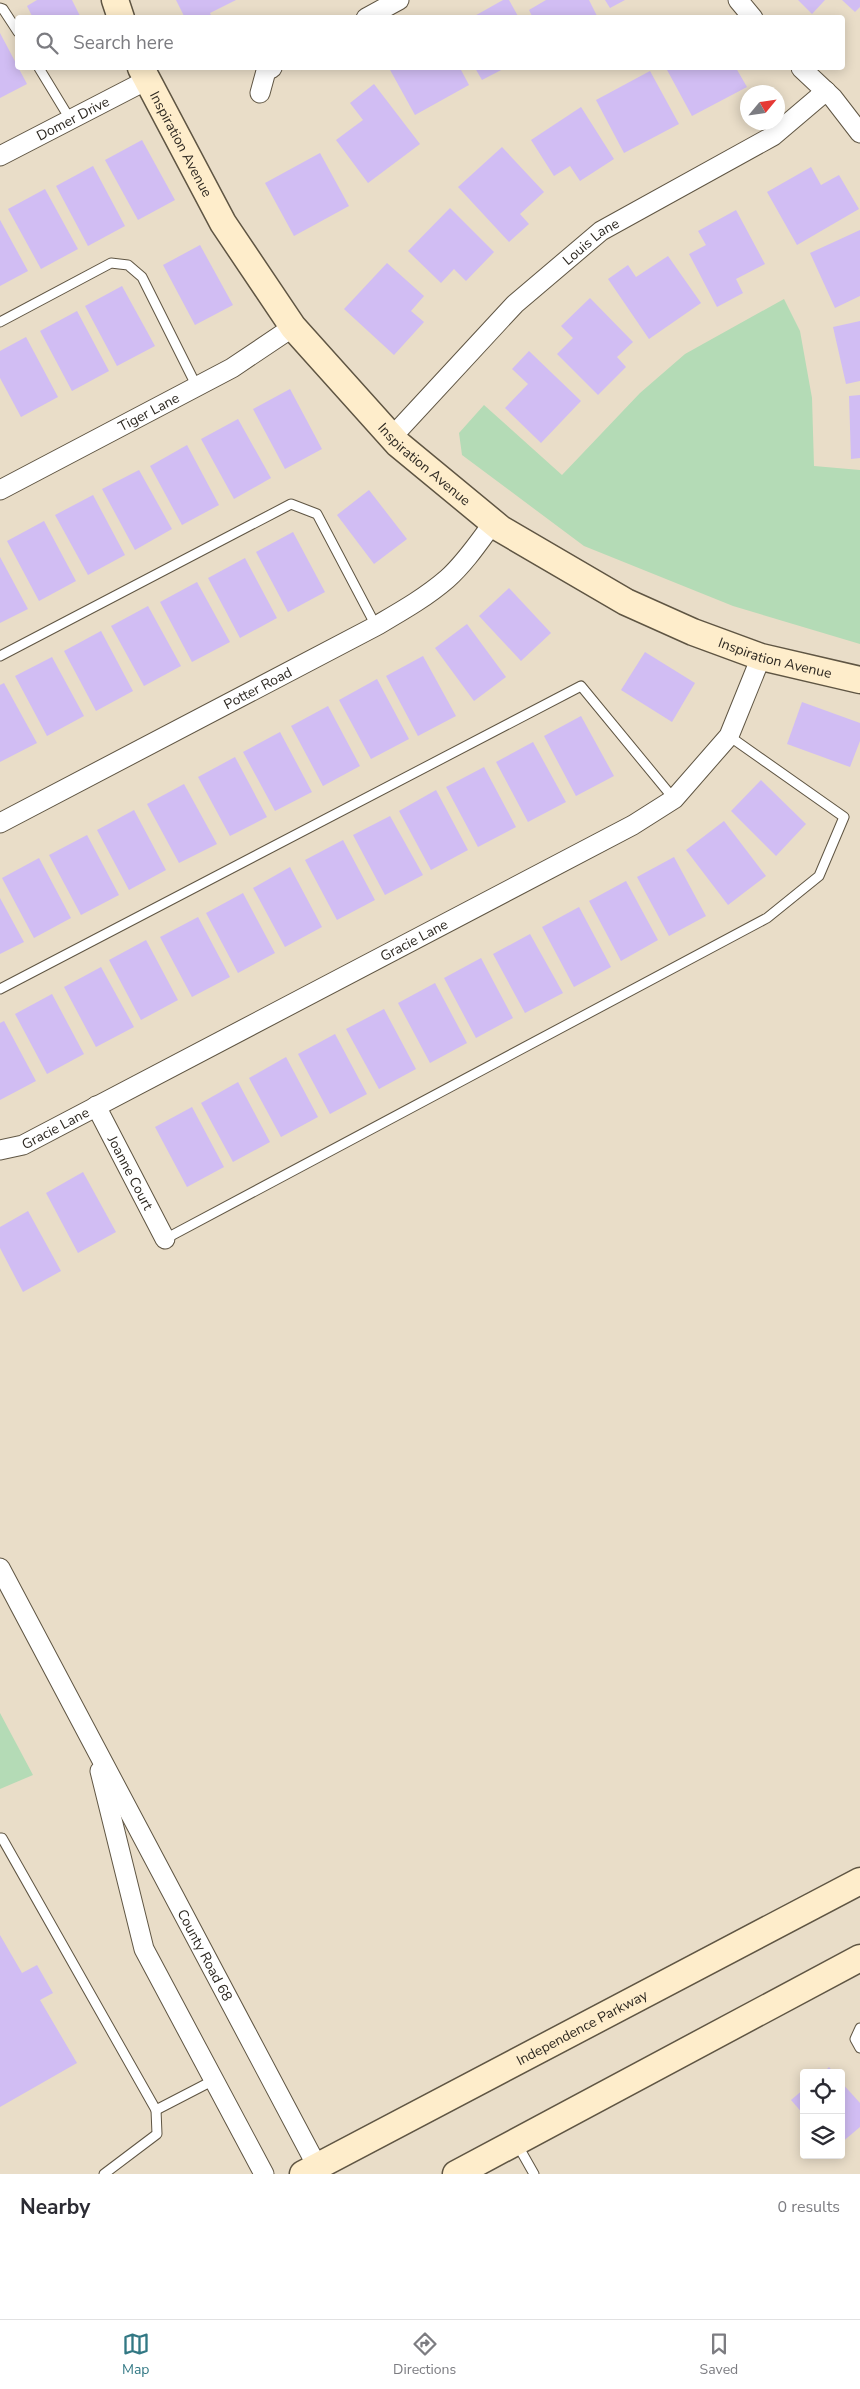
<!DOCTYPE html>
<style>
:root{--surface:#fff;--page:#f2f2f3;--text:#2b2b33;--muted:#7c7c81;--line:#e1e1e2;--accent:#327884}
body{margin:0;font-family:"Nunito Sans",sans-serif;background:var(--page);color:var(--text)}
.controls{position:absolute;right:15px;bottom:15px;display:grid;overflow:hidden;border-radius:5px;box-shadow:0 2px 12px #0003}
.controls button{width:45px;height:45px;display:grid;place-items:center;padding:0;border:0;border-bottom:1px solid var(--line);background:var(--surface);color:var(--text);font:25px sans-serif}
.compass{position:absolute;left:740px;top:85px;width:45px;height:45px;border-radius:50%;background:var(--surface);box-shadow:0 2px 12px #0003;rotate:61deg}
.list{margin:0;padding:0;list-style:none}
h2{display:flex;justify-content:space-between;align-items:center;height:65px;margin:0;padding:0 20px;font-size:21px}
h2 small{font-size:16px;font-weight:400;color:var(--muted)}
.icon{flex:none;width:28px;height:28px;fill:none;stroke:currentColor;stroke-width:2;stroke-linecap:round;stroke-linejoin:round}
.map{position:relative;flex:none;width:860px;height:2174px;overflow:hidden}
.search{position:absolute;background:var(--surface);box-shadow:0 2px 12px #0003;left:15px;right:15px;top:15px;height:55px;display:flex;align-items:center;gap:12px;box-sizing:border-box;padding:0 18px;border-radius:5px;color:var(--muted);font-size:19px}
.sheet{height:145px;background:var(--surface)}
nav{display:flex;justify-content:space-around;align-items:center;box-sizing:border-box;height:70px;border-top:1px solid var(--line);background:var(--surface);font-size:14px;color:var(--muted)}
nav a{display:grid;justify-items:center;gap:2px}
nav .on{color:var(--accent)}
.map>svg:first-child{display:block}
</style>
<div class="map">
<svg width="860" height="2174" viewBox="0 0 860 2174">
<rect width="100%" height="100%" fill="#e9ddc8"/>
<g fill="#b4dbb6">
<path d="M 784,299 L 800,331 L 812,398 L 814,466 L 860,470 L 860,644 L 733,606 L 584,546 L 462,455 L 459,433 L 484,405 L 562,475 L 640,393 L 685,354 Z"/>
<path d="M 0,1713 L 33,1775 L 0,1789 Z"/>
</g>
<g fill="#d1bdf3">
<path d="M 37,0 L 72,0 L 81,18 L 33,18 L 27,6 Z"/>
<path d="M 176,0 L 236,0 L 210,13 L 212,18 L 185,18 Z"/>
<path d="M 503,0 L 509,0 L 519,18 L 471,18 Z"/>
<path d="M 546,0 L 589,0 L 598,18 L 533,18 L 529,10 Z"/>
<path d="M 605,0 L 625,0 L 610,8 Z"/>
<path d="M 798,0 L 825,0 L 812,14 Z"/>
<path d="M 842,0 L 860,0 L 860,7 L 855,12 Z"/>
<path d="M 0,33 L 27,84 L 0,98 Z"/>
<path d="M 389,68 L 460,68 L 469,85 L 415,115 Z"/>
<path d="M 475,68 L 505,68 L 482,80 Z"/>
<path d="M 666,68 L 736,68 L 747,87 L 692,116 Z"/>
<path d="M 650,71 L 679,124 L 624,153 L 596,100 Z"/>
<path d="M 374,84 L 420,144 L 368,183 L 336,140 L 363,120 L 350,103 Z"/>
<path d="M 581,107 L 614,159 L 580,181 L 570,166 L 554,176 L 531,140 Z"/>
<path d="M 142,140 L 175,200 L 138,220 L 105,160 Z"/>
<path d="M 502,147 L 544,192 L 520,214 L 529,224 L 509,242 L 458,187 Z"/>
<path d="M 320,153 L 349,206 L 294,236 L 265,183 Z"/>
<path d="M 93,166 L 125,226 L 88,246 L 56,186 Z"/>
<path d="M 811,167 L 821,185 L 839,175 L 859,209 L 797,245 L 767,192 Z"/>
<path d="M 45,189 L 78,249 L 41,269 L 8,209 Z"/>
<path d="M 450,208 L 494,252 L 466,281 L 454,269 L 441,283 L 408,251 Z"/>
<path d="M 736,210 L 765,264 L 736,279 L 743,293 L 717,307 L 689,254 L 706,245 L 698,231 Z"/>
<path d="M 0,220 L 28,271 L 0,286 Z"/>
<path d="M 860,230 L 860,296 L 835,308 L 810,253 Z"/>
<path d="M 200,245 L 233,305 L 195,325 L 163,265 Z"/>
<path d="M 668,256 L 701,303 L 649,339 L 608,279 L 628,265 L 636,277 Z"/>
<path d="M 387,263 L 424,296 L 411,311 L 424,322 L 394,355 L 344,309 Z"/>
<path d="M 122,286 L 155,346 L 117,366 L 85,306 Z"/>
<path d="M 590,298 L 633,342 L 617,357 L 626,367 L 598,395 L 557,354 L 573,338 L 561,326 Z"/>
<path d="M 77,311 L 109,371 L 72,391 L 40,331 Z"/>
<path d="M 860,321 L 860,381 L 846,384 L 833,327 Z"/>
<path d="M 26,337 L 58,397 L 21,417 L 0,378 L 0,351 Z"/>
<path d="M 529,351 L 581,401 L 541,443 L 505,408 L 528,384 L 512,369 Z"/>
<path d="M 290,389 L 322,449 L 285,469 L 253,409 Z"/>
<path d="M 860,395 L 860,458 L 851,459 L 849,396 Z"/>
<path d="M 238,419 L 271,478 L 234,499 L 201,439 Z"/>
<path d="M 187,445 L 219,505 L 182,525 L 150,466 Z"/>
<path d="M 139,470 L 172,529 L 135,550 L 102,489 Z"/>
<path d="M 369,490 L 407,539 L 374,564 L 337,515 Z"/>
<path d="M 93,495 L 125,555 L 88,575 L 55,515 Z"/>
<path d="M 44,521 L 76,581 L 39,601 L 7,541 Z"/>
<path d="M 293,532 L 325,592 L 288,612 L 256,552 Z"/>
<path d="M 0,557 L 28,609 L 0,623 Z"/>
<path d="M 245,558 L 277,618 L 240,638 L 208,578 Z"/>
<path d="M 197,582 L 230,642 L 192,662 L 160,602 Z"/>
<path d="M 509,588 L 551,633 L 521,661 L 479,616 Z"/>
<path d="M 148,606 L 181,666 L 144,686 L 111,626 Z"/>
<path d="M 467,624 L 506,677 L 474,701 L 435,648 Z"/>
<path d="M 101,631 L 133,691 L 96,711 L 64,651 Z"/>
<path d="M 645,652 L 695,683 L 672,722 L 621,690 Z"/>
<path d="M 423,656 L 456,716 L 418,736 L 386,676 Z"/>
<path d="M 52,657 L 84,716 L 47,736 L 15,676 Z"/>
<path d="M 377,679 L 409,739 L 371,759 L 339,700 Z"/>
<path d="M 4,683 L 37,743 L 0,762 L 0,685 Z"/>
<path d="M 802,702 L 860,723 L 860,741 L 850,767 L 787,744 Z"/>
<path d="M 328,706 L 360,766 L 323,786 L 291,726 Z"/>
<path d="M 581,716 L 614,776 L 576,796 L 544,736 Z"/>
<path d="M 280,732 L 312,792 L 275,811 L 243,752 Z"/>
<path d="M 533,742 L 566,802 L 528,822 L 496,762 Z"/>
<path d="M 235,757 L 267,817 L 230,836 L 198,777 Z"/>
<path d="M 484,767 L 516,827 L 478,847 L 446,787 Z"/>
<path d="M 761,780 L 806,824 L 776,856 L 731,811 Z"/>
<path d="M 184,784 L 217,844 L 179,863 L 147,804 Z"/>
<path d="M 436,790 L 468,850 L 431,870 L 399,811 Z"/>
<path d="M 134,810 L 166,870 L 129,890 L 97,830 Z"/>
<path d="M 390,816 L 423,875 L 385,895 L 353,835 Z"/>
<path d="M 724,821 L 766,876 L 728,905 L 686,850 Z"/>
<path d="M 87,835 L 119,895 L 81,915 L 49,855 Z"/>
<path d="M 343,840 L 375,900 L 337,920 L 305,860 Z"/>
<path d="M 674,857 L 706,916 L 669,936 L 637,877 Z"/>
<path d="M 39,858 L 71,918 L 34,938 L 2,878 Z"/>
<path d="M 290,867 L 322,927 L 285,947 L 253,888 Z"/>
<path d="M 626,881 L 658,940 L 621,961 L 589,901 Z"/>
<path d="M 243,893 L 275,953 L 238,973 L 206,913 Z"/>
<path d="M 0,898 L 24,942 L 0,954 Z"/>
<path d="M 579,907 L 611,967 L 574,987 L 542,927 Z"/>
<path d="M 198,917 L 230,977 L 192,997 L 160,937 Z"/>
<path d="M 530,934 L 563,993 L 525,1013 L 493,954 Z"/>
<path d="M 146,940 L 178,1000 L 141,1020 L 109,960 Z"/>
<path d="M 481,958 L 513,1018 L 476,1038 L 444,978 Z"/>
<path d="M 101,967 L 134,1027 L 96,1047 L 64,987 Z"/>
<path d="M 435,983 L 467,1043 L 430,1063 L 398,1003 Z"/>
<path d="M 52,994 L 84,1054 L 47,1074 L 15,1014 Z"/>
<path d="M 384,1009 L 416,1069 L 379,1089 L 346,1029 Z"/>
<path d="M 4,1021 L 36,1081 L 0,1100 L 0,1023 Z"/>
<path d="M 335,1034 L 367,1094 L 330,1114 L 298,1054 Z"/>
<path d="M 286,1057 L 318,1117 L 281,1137 L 249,1078 Z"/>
<path d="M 238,1082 L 270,1142 L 233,1162 L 201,1103 Z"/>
<path d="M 192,1107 L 224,1167 L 187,1187 L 155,1127 Z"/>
<path d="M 83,1172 L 116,1232 L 78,1253 L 46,1193 Z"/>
<path d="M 28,1211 L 61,1271 L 23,1292 L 0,1248 L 0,1227 Z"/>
<path d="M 0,1935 L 22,1973 L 37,1965 L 53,1993 L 40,2000 L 77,2063 L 0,2107 Z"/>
<path d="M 829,2067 L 834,2073 L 823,2073 Z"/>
<path d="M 841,2082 L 860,2103 L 860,2127 L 841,2143 Z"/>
<path d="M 804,2089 L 804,2115 L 791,2100 Z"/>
</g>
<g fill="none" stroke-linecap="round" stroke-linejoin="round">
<defs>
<g id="lane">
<path d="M 0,8 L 3,9 L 18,32"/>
<path d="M 39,68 L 70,119"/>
<path d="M 0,322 L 111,263 L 128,265 L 142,277 L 197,387"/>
<path d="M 0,656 L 291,504 L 317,514 L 376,626"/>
<path d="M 0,989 L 581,686 L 674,799"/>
<path d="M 165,1239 L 767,918 L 819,876 L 844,817 L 729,736"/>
<path d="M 0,1838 L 2,1838 L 156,2110 L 214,2080"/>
<path d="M 860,2028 L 855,2039 L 860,2048"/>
<path d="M 517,2144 L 534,2174"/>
<path d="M 104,2174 L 157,2134 L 156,2110"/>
</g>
<g id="street">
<path d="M 738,0 L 753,18"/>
<path d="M 366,18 L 399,0"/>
<path d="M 801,68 L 833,98 L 860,133"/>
<path d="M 260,93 L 266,71 L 272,68"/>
<path id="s1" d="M 0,156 L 147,80"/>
<path id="s2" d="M 391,438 L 515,304 L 601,231 L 773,136 L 826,91"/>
<path id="s3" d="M 0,490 L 232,368 L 293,327"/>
<path id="s4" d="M 0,823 L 376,626 C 400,612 425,598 447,579 C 465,563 479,542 493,523"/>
<path id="s5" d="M 96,1106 L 165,1239"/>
<path id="s6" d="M 0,1150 L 23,1145 L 633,825 L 674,799 L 729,736 L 761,657"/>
<path id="s7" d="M 0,1568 L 317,2166"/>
<path d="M 100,1771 L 144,1949 L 264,2174"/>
</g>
<g id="secondary">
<path d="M 115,0 L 121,18"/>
<path id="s8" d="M 141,68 L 223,223 L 293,327 L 398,444 L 501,529 L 626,602 L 693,632 L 761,657 L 860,680"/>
<path id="s9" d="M 303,2174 L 860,1881"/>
<path d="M 456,2174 L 860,1958"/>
</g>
</defs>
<use href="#lane" stroke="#5f5543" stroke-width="11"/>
<use href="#street" stroke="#5f5543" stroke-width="21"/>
<use href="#secondary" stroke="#5f5543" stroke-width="29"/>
<use href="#lane" stroke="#fff" stroke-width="9"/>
<use href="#street" stroke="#fff" stroke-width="19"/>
<use href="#secondary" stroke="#feedcb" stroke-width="26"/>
</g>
<g text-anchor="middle" stroke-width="4" stroke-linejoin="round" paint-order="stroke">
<g font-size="14" fill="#2d2821" stroke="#f7ead5">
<text dy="5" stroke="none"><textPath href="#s1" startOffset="82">Domer Drive</textPath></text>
<text dy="5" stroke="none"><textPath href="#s8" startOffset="86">Inspiration Avenue</textPath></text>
<text dy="5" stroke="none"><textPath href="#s2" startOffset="281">Louis Lane</textPath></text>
<text dy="5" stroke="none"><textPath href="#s3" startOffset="168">Tiger Lane</textPath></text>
<text dy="5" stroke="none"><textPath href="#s8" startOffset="491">Inspiration Avenue</textPath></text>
<text dy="5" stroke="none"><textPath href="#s8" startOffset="896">Inspiration Avenue</textPath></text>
<text dy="5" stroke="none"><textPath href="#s4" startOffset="291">Potter Road</textPath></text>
<text dy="5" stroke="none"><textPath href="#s6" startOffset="465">Gracie Lane</textPath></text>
<text dy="5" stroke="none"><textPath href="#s6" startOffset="60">Gracie Lane</textPath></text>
<text dy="5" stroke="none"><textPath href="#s5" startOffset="75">Joanne Court</textPath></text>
<text dy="5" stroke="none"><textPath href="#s7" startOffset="438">County Road 68</textPath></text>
<text dy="5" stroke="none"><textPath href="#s9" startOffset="315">Independence Parkway</textPath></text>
</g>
</g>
</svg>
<div class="controls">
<button><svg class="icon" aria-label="locate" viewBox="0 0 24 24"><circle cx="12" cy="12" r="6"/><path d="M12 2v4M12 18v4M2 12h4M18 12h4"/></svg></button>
<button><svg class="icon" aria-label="layers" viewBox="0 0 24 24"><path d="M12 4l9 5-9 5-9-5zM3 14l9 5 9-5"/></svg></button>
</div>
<svg class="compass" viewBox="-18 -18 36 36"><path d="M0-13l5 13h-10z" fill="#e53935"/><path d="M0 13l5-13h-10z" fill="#7c7c81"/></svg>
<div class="search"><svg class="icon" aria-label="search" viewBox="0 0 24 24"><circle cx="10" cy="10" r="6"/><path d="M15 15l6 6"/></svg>Search here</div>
</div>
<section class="sheet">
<h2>Nearby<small>0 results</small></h2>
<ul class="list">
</ul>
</section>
<nav>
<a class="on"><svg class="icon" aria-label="map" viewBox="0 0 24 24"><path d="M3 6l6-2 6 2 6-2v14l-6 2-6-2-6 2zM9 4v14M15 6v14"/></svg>Map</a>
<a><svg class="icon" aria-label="directions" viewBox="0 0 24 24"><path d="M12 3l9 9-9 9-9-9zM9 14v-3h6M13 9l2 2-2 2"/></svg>Directions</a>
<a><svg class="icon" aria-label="saved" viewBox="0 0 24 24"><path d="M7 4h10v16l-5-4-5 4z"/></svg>Saved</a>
</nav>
